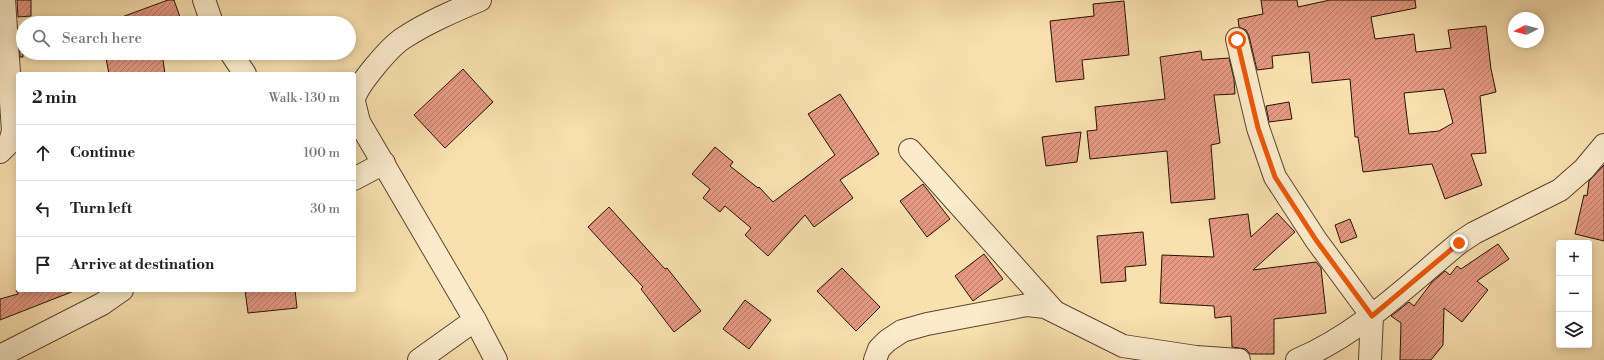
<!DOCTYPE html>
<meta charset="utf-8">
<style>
:root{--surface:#fff;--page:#f6f6f6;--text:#222;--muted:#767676;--line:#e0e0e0}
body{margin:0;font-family:"Libre Bodoni",serif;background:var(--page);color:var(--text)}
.controls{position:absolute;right:12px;bottom:12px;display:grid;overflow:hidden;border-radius:4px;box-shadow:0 2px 10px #0003}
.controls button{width:36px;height:36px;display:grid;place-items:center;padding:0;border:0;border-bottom:1px solid var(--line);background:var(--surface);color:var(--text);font:20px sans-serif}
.compass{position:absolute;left:1508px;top:12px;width:36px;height:36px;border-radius:50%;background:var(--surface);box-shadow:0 2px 10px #0003;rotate:264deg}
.stop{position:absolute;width:12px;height:12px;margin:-9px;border:3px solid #ea580c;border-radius:50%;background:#fff}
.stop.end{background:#ea580c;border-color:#fff;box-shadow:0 1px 4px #0008}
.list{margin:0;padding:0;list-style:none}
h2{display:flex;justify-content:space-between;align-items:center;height:52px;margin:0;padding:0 16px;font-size:17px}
h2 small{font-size:13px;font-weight:400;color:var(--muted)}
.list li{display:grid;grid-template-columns:26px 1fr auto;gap:12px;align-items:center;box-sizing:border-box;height:56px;padding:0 16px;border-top:1px solid var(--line)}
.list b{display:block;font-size:15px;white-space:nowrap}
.list em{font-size:13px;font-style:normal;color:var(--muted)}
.icon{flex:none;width:22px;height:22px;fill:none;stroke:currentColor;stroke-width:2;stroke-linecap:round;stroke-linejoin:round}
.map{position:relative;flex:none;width:1604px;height:360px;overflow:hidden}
.search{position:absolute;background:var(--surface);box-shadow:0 2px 10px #0003;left:16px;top:16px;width:340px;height:44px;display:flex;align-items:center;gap:10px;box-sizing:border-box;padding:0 14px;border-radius:22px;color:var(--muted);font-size:15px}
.panel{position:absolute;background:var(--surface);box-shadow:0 2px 10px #0003;left:16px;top:72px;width:340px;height:220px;border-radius:4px}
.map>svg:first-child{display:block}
</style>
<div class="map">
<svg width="1604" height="360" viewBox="0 0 1604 360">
<defs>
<pattern id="building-hatch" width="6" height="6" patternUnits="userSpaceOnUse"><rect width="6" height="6" fill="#e59983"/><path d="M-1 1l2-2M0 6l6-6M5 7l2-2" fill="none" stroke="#ba7c69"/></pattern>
</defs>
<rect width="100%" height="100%" fill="#f9e0af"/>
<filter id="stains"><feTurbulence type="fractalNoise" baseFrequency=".005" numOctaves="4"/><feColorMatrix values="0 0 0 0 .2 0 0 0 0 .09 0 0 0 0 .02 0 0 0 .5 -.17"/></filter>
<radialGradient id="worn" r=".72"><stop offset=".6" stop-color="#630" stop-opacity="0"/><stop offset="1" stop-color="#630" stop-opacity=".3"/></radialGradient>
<g fill="url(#building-hatch)" stroke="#271303" fill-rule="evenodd">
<path d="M 17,0 L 31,0 L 31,16 L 18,17 Z"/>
<path d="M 168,0 L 174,0 L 182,23 L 112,23 L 111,21 Z"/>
<path d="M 1261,0 L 1297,0 L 1298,7 L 1330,0 L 1415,0 L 1416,8 L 1371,17 L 1375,39 L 1414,34 L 1416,52 L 1451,48 L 1448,30 L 1486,26 L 1491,69 L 1496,92 L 1480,96 L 1486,153 L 1471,154 L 1482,185 L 1445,199 L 1432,164 L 1363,172 L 1358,137 L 1355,137 L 1350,79 L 1312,83 L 1309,52 L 1272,56 L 1273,68 L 1257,70 L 1249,36 L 1246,30 L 1239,27 L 1238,19 L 1263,14 ZM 1444,89 L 1453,123 L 1439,131 L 1409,134 L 1404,93 Z"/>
<path d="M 1124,1 L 1129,55 L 1082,60 L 1084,79 L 1056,82 L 1050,21 L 1094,16 L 1093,4 Z"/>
<path d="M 23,28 L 23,57 L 20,57 L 18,29 Z"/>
<path d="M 1201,51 L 1202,60 L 1229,58 L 1234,79 L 1235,94 L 1214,95 L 1220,143 L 1211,145 L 1215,199 L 1171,203 L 1167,151 L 1090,159 L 1087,131 L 1097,130 L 1095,107 L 1165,99 L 1160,57 Z"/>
<path d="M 105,53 L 162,53 L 165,74 L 109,74 Z"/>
<path d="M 463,69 L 493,102 L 445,148 L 414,115 Z"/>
<path d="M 840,94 L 879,154 L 840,180 L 853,198 L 814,227 L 805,215 L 768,256 L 745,235 L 751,228 L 725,206 L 720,212 L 703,198 L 710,189 L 692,174 L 715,147 L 733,162 L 730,166 L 758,188 L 759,187 L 773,202 L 835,155 L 808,114 Z"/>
<path d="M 1289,102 L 1292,119 L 1269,122 L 1266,106 Z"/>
<path d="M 1081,132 L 1077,162 L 1046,166 L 1042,137 Z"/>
<path d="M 1604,165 L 1604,241 L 1575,234 L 1584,195 L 1587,196 L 1589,181 Z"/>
<path d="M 923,184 L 950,219 L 927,237 L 900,201 Z"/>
<path d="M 609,207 L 665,269 L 667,268 L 701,311 L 674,332 L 641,289 L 643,287 L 588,227 Z"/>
<path d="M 1277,213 L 1295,232 L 1253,270 L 1316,262 L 1321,268 L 1326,313 L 1274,319 L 1274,354 L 1250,354 L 1246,349 L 1232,347 L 1231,316 L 1215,318 L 1214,306 L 1160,303 L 1162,255 L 1214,257 L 1209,219 L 1248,214 L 1251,237 Z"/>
<path d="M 1350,219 L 1357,237 L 1341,243 L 1335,225 Z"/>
<path d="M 1143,232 L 1146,265 L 1125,267 L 1126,281 L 1101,283 L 1097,236 Z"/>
<path d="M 1498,244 L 1509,259 L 1477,281 L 1488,290 L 1462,322 L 1444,308 L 1443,345 L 1431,360 L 1400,360 L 1401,323 L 1391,316 L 1409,302 L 1414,306 L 1432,282 L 1445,271 L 1450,275 L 1457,266 L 1461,269 Z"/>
<path d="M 984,254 L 1003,279 L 973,301 L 955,276 Z"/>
<path d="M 842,268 L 880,307 L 856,331 L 817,291 Z"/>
<path d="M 16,290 L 74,290 L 74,291 L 0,320 L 0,299 L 18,294 Z"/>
<path d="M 245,290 L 295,290 L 297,308 L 248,313 Z"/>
<path d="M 745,300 L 771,320 L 749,349 L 723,329 Z"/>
</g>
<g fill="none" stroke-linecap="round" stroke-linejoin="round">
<defs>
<g id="minor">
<path d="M 204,0 L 212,23"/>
<path d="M 1237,39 L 1258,128 L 1275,177 L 1316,240 L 1372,316 L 1370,360"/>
<path d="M 231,53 L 245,74"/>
<path d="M 354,99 C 358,84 389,48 402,39 C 426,23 454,11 480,0"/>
<path d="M 354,102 L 359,122 L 475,320 L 496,360"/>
<path d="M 910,150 L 1054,311"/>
<path d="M 0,152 L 10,142 L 13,131 L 4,0"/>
<path d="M 354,179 L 384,163"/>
<path d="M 0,356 L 102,304 L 122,290"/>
<path d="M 419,360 L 475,320"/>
<path d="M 875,360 L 879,349 L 887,341 L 902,331 L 927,324 L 1027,305 L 1045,307 L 1123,346 L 1196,357 L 1239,360"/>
<path d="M 1297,360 C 1359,334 1408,285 1459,243 L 1474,233 L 1560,190 L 1584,169 L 1604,145"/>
</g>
</defs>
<use href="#minor" stroke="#5c462e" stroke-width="24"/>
<use href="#minor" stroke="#fbebcb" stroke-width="22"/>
</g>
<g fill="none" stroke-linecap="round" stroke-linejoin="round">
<path stroke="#ea580c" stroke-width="5" d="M 1237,40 L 1258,128 L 1275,177 L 1316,240 L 1372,316 L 1459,243"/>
</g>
<rect width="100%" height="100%" filter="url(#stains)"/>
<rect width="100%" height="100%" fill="url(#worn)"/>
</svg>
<div class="controls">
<button>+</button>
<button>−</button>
<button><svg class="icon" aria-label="layers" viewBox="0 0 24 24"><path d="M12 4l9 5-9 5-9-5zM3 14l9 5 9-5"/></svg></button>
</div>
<svg class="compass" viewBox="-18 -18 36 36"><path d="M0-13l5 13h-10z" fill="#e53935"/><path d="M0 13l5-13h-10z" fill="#767676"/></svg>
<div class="stop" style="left:1237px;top:40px"></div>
<div class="stop end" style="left:1459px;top:243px"></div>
<div class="search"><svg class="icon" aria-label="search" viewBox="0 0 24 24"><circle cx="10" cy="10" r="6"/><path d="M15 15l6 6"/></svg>Search here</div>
<section class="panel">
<h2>2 min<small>Walk · 130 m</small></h2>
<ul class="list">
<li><svg class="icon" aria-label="ahead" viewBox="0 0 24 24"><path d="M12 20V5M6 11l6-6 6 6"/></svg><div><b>Continue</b></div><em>100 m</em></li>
<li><svg class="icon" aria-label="left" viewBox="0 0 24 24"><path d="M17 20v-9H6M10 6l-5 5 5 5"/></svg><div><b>Turn left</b></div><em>30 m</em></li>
<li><svg class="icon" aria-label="arrive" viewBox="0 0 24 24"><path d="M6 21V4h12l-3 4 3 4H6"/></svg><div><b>Arrive at destination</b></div></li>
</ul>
</section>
</div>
